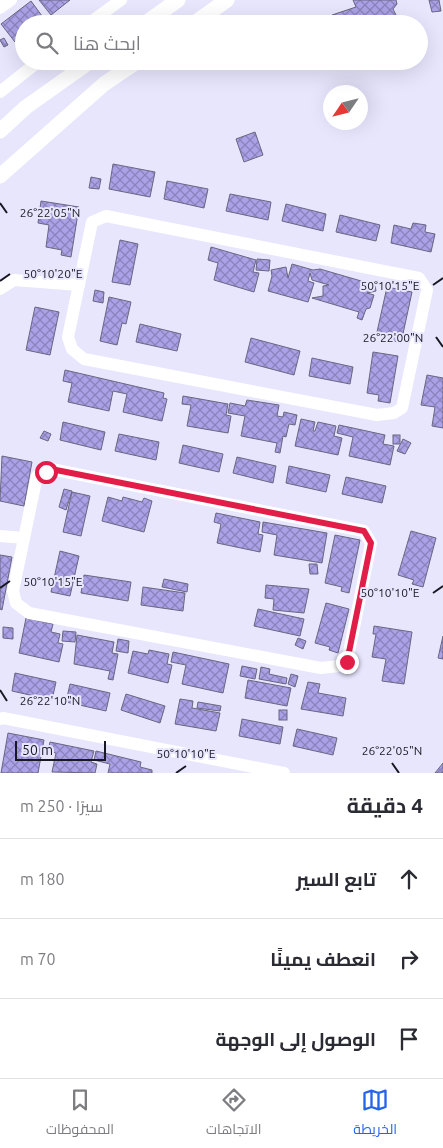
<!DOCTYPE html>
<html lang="ar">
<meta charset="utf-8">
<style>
:root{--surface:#fff;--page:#f7f7f7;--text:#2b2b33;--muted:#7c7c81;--line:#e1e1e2;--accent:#2563eb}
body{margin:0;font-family:Ubuntu,Cairo,sans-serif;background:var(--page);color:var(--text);direction:rtl}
.compass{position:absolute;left:323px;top:85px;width:45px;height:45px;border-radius:50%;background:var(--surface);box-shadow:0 5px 20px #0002;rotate:235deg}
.scale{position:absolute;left:15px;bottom:12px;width:91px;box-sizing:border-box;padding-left:5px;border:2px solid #191822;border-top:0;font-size:14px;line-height:18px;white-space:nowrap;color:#191822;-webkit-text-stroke:4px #e8e6fd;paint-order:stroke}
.stop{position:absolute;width:15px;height:15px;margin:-11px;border:4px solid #e11d48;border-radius:50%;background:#fff}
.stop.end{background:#e11d48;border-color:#fff;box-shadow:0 1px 5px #0008}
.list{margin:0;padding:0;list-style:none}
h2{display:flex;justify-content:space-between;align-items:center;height:65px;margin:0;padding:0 20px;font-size:21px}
h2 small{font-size:16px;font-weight:400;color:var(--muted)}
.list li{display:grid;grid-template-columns:32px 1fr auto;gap:15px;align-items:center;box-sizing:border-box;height:80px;padding:0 20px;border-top:1px solid var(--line)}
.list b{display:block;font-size:19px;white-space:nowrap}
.list em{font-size:16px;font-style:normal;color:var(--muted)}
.icon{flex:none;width:28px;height:28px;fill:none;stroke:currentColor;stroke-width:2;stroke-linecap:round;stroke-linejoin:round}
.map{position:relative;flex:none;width:443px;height:773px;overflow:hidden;direction:ltr}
.search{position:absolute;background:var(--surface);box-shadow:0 5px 20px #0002;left:15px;right:15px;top:15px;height:55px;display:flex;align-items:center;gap:12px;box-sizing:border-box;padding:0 18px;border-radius:28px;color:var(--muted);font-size:19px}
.sheet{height:305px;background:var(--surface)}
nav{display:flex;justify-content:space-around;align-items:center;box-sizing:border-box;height:70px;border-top:1px solid var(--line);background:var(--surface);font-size:14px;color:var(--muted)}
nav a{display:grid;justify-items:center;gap:2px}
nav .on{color:var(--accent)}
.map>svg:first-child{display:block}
</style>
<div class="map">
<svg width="443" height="773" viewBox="0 0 443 773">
<defs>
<pattern id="building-cross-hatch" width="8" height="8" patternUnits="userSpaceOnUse" patternTransform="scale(1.25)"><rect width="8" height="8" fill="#aaa1e7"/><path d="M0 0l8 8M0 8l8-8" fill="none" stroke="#8a82bb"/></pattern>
</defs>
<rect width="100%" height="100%" fill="#e8e6fd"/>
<g fill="url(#building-cross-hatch)" stroke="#696680">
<path d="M 39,0 L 70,0 L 51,15 Z"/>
<path d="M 353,0 L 396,0 L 397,4 L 393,9 L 396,15 L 388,24 L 335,24 L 332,15 L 356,7 Z"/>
<path d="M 429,0 L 439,0 L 441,11 L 432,12 Z"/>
<path d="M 31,1 L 45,20 L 40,24 L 24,24 L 24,36 L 15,42 L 1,24 Z"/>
<path d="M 4,38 L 8,45 L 4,47 L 0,40 Z"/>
<path d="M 255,132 L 263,155 L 244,162 L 236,139 Z"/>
<path d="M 113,164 L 155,172 L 150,197 L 109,189 Z"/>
<path d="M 91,177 L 101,179 L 99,189 L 89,188 Z"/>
<path d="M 167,181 L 208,189 L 204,208 L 164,199 Z"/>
<path d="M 230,194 L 271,202 L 268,220 L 226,211 Z"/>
<path d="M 41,201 L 79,207 L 71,257 L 61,255 L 62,250 L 46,247 L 49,225 L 38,223 Z"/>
<path d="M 286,204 L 326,214 L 323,231 L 282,221 Z"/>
<path d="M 340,215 L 380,225 L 376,241 L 336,232 Z"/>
<path d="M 413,223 L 426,225 L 425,232 L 435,234 L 431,252 L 391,243 L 394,225 L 411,229 Z"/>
<path d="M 120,240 L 138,244 L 130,285 L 112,282 Z"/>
<path d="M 211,247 L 256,260 L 253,272 L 259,273 L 254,292 L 214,280 L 218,263 L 208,260 Z"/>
<path d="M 257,259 L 270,260 L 269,271 L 256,270 Z"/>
<path d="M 292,264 L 313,270 L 320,269 L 375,285 L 376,291 L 367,293 L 374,295 L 370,308 L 366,309 L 362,320 L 357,318 L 359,312 L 312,298 L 323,296 L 323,286 L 329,285 L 312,280 L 310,273 L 308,281 L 314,283 L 308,302 L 268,291 L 272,276 L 271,270 L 286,267 L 288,278 Z"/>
<path d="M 387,287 L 412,292 L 401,343 L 391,340 L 392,335 L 377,332 Z"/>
<path d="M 95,290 L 104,292 L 103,303 L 93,301 Z"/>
<path d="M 109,297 L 131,302 L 126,324 L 122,323 L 117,345 L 100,341 Z"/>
<path d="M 35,307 L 59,312 L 50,355 L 26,350 Z"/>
<path d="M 140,324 L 181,334 L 177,351 L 136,342 Z"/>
<path d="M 251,338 L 300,351 L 294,375 L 245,362 Z"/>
<path d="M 373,352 L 398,356 L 390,403 L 378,401 L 379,395 L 367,393 Z"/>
<path d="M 312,358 L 353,367 L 350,384 L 309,376 Z"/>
<path d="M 65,370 L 164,393 L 163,398 L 167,399 L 162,421 L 123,412 L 127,394 L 113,391 L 109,411 L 68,402 L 72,383 L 63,381 Z"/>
<path d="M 427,375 L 443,378 L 443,428 L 432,426 L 435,407 L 421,405 Z"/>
<path d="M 183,396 L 228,404 L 226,415 L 231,416 L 228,433 L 187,426 L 191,405 L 182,404 Z"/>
<path d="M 247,400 L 279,405 L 277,416 L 283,417 L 284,412 L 297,415 L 295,425 L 289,424 L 286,437 L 283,436 L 280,453 L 275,452 L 277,443 L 241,436 L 245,416 L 228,413 L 230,403 L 245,406 Z"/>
<path d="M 301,419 L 315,422 L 313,431 L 315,431 L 318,422 L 336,426 L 334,436 L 342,438 L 338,455 L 295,446 Z"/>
<path d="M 63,422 L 105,432 L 101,450 L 60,440 Z"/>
<path d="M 339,425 L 385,435 L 383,444 L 394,446 L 390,465 L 349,456 L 353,437 L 337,433 Z"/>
<path d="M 44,431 L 51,434 L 48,441 L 40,438 Z"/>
<path d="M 119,434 L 159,442 L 156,460 L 115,451 Z"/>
<rect x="393" y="435" width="7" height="9"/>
<path d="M 403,439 L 411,443 L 405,454 L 397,451 Z"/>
<path d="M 183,445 L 223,454 L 219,472 L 179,463 Z"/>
<path d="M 2,456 L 32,462 L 24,506 L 0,501 Z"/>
<path d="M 237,457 L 276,466 L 273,483 L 233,473 Z"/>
<path d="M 289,466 L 330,475 L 326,492 L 286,483 Z"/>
<path d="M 346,477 L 386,486 L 382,503 L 342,494 Z"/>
<path d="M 64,489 L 72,491 L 66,510 L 59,507 Z"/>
<path d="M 72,492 L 90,496 L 81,536 L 63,532 Z"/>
<path d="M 108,497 L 122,501 L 123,497 L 142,502 L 144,498 L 152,501 L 144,532 L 102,521 Z"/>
<path d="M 216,513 L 260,522 L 258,534 L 263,535 L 260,552 L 217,543 L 221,524 L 214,522 Z"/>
<path d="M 263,522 L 327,533 L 322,563 L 274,555 L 277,535 L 262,532 Z"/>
<path d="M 411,531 L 436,538 L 423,587 L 412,584 L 414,580 L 398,575 Z"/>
<path d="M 335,535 L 360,540 L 349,593 L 341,591 L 342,587 L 325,583 Z"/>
<path d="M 60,551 L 79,556 L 70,596 L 51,592 Z"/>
<path d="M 0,555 L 12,557 L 2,610 L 0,609 Z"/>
<path d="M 309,564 L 317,564 L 318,574 L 310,574 Z"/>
<path d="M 84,575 L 131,582 L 128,601 L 81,593 Z"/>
<path d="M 164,579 L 188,584 L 187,592 L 162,587 Z"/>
<path d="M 266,585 L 309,589 L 304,613 L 273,610 L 274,599 L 265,598 Z"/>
<path d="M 143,587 L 185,593 L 183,611 L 141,605 Z"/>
<path d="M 326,603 L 349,609 L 338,653 L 329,650 L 330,647 L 315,643 Z"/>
<path d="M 258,609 L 304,619 L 300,636 L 254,626 Z"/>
<path d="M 26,618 L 53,624 L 51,632 L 60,634 L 58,643 L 63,644 L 59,662 L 19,653 Z"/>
<path d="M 374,626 L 412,632 L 404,684 L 382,681 L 386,659 L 372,657 L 376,634 L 373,634 Z"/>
<path d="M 3,627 L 13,628 L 13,639 L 3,638 Z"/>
<path d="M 63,631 L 76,632 L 75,642 L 62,641 Z"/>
<path d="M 77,635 L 114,642 L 112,653 L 118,654 L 113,680 L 108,679 L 110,671 L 74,664 Z"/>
<path d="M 443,636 L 443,659 L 438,658 Z"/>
<path d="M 298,638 L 306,641 L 303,649 L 295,645 Z"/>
<path d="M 118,639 L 129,641 L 128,653 L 116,651 Z"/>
<path d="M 149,650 L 169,654 L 167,664 L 172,665 L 168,683 L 128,673 L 133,651 L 148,654 Z"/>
<path d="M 173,652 L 229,664 L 223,693 L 182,684 L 186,665 L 171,662 Z"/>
<path d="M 242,666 L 257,669 L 255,679 L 240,676 Z"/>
<path d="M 261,667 L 270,669 L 269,674 L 287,678 L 286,684 L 259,679 Z"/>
<path d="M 15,673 L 56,682 L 52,700 L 12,691 Z"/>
<path d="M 291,674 L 298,676 L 295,687 L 288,684 Z"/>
<path d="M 248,680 L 291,688 L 287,706 L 245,698 Z"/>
<path d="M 308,682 L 320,684 L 318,693 L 346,698 L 343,716 L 301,709 Z"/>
<path d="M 70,684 L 110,693 L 106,711 L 66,702 Z"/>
<path d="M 126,694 L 165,706 L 160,723 L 121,710 Z"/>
<path d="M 180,699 L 193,701 L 192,708 L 220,713 L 216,731 L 175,724 Z"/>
<path d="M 198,702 L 221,706 L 220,711 L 197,708 Z"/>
<rect x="279" y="710" width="8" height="10"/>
<path d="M 242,719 L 283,727 L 280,744 L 239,736 Z"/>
<path d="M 297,729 L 337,738 L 333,755 L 293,746 Z"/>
<path d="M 8,733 L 44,740 L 38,773 L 1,773 Z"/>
<path d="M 50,742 L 94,751 L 91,762 L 97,764 L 95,773 L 52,772 L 56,753 L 48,751 Z"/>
<path d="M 96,751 L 141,762 L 140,767 L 152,770 L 152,773 L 108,773 L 110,764 L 94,760 Z"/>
<path d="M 443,763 L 443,773 L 435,773 Z"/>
</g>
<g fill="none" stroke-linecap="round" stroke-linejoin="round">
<g stroke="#fff" stroke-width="12">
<path d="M 0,8 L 11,0"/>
<path d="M 88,24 L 121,0"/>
<path d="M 0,92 L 39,61"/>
<path d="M 106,216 L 419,278 L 427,290 L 402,408 L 394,413 L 377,415 L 84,359 L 72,349 L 68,337 L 92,222 Z"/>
<path d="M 0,289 L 14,280 L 79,285"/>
<path d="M 51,469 L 364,531 L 371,543 L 347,662 L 339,666 L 321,668 L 29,613 L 16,603 L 13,591 L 37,476 Z"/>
<path d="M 0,536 L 24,538"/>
<path d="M 0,719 L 3,718 L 284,773"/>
</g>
<g stroke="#fff" stroke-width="15">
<path d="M 144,24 L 178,0"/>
<path d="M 193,24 L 227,0"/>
<path d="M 0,131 L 26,107 L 91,61"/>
<path d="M 0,176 L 104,84 L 138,61"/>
</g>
</g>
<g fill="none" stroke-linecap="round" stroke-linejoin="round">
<path stroke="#e11d48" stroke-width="6" d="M 46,472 L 51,469 L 364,531 L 371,543 L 347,662"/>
</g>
<path fill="none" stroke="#191822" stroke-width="2" d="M 0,203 L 7,213M 0,281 L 10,274M 433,285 L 443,278M 436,337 L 443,347M 0,588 L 10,581M 433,593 L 443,586M 0,690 L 7,701M 392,763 L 399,773M 176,773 L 186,766"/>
<g font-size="12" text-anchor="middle" fill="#191822" stroke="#e8e6fd" stroke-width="4" stroke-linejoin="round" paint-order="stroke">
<text x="50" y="217">26°22'05"N</text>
<text x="53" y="278">50°10'20"E</text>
<text x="390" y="290">50°10'15"E</text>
<text x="393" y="342">26°22'00"N</text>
<text x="53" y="586">50°10'15"E</text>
<text x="390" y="597">50°10'10"E</text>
<text x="50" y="705">26°22'10"N</text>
<text x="392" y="755">26°22'05"N</text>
<text x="186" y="758">50°10'10"E</text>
</g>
</svg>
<svg class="compass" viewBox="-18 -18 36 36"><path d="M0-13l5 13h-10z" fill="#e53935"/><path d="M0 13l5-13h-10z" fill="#7c7c81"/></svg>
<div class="scale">50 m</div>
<div class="stop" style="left:46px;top:472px"></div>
<div class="stop end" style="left:347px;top:662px"></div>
<div class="search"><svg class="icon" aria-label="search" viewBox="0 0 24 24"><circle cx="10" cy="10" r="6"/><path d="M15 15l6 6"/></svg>ابحث هنا</div>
</div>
<section class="sheet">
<h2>4 دقيقة<small>سيرًا · 250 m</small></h2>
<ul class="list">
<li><svg class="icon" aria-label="ahead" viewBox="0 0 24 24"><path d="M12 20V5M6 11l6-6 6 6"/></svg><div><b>تابع السير</b></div><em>180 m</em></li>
<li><svg class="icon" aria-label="right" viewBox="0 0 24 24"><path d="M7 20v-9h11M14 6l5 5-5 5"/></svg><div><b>انعطف يمينًا</b></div><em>70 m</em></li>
<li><svg class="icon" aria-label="arrive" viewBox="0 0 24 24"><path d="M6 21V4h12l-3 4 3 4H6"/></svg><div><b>الوصول إلى الوجهة</b></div></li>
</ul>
</section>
<nav>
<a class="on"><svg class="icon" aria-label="map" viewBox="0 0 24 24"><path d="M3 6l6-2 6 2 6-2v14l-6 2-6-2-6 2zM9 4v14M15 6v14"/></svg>الخريطة</a>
<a><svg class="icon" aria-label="directions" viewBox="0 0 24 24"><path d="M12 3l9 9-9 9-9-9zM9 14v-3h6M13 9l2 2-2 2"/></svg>الاتجاهات</a>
<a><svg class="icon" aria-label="saved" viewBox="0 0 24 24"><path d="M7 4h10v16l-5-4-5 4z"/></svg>المحفوظات</a>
</nav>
